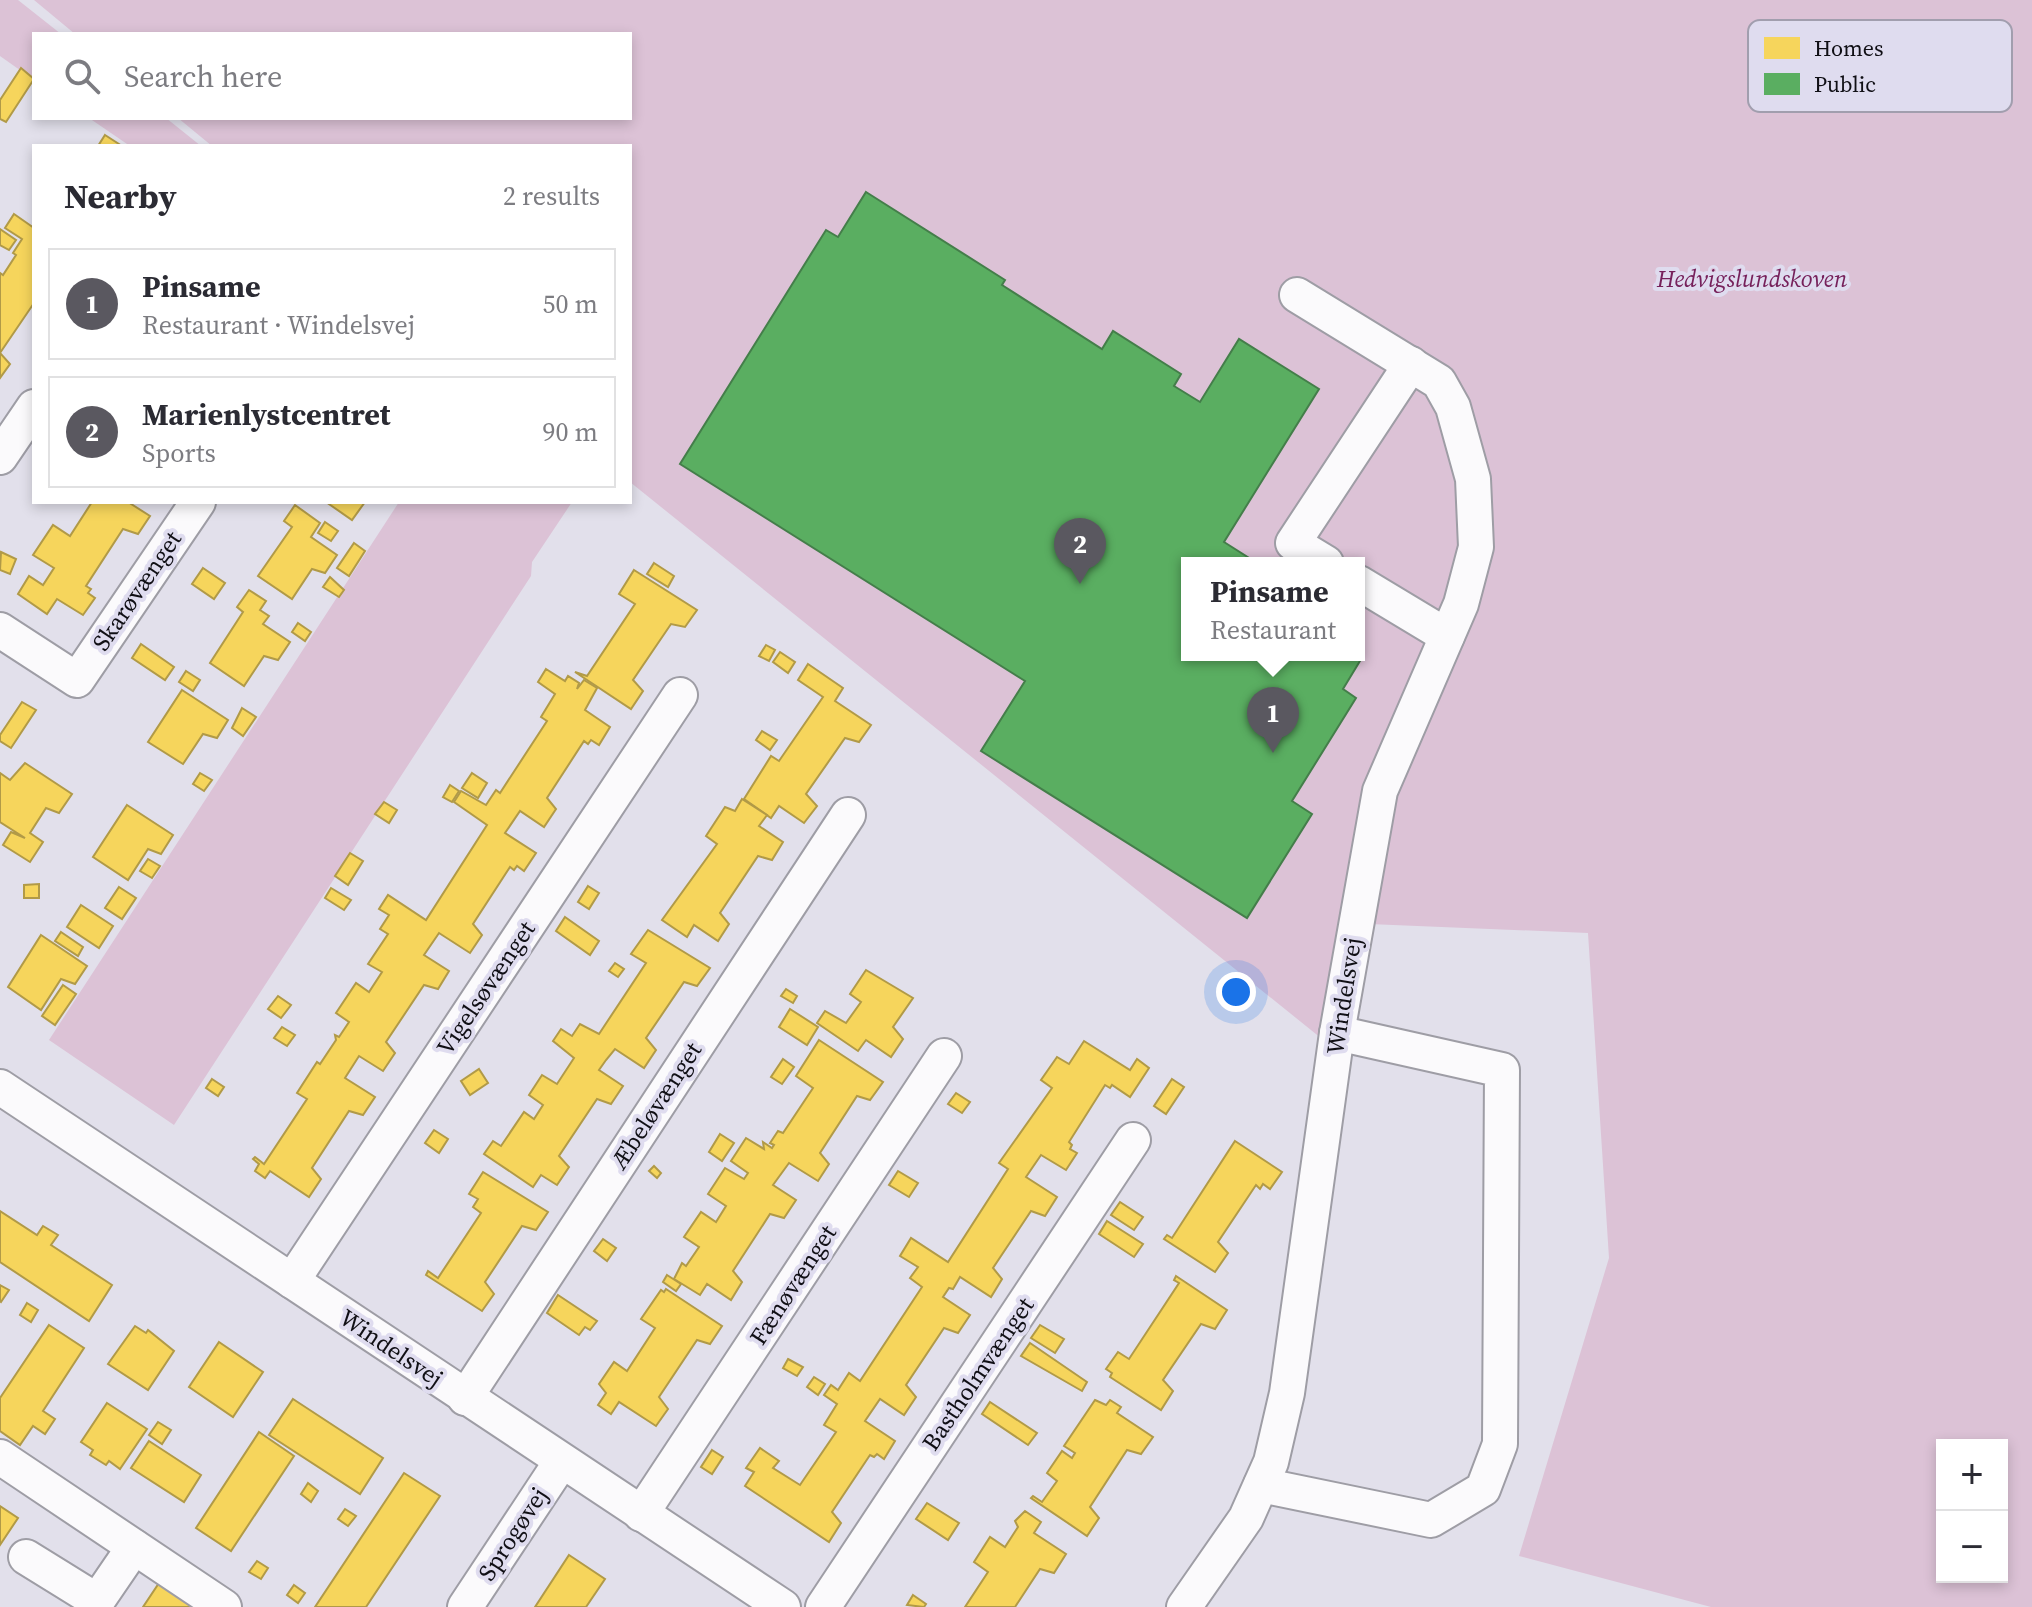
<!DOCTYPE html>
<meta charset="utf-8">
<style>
:root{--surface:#fff;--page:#f2f2f3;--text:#2b2b33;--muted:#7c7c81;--line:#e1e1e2;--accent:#5a5860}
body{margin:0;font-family:"Source Serif 4",serif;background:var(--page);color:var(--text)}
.controls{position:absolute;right:24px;bottom:24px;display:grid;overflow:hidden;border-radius:0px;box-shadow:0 4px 12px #0003}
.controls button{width:72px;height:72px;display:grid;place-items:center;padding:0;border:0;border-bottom:2px solid var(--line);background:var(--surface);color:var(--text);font:40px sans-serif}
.you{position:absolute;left:1236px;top:992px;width:28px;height:28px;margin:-20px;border:6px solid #fff;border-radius:50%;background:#1a73e8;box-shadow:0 0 0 12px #1a73e833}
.badge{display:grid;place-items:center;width:52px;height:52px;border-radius:50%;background:var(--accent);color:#fff;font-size:26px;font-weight:700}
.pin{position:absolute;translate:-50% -66px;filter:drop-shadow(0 2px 4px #0008)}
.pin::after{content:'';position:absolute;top:42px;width:28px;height:24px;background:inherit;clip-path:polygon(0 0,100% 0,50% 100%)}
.popup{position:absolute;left:1181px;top:557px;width:184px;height:104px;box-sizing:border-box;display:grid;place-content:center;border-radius:0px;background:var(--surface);filter:drop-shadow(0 2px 6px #0005);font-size:26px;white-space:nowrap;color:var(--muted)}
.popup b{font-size:30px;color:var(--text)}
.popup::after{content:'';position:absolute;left:50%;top:100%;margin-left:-16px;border:16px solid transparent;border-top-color:var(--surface)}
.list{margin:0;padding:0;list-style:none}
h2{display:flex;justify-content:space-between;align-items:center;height:104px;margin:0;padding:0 32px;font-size:34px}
h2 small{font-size:26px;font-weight:400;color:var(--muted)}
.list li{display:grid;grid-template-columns:52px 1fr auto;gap:24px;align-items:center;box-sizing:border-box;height:112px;margin:0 16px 16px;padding:0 16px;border:2px solid var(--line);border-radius:0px}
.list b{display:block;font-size:30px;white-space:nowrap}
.list p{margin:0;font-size:26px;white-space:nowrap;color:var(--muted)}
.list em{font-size:26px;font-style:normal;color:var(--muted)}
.icon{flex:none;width:44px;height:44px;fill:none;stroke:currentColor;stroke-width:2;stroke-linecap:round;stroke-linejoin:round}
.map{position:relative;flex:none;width:2032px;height:1607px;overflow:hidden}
.search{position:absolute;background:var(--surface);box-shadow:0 4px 12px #0003;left:32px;top:32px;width:600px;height:88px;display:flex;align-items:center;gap:20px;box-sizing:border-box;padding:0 28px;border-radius:0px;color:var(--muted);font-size:30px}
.panel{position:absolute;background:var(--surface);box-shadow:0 4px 12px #0003;left:32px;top:144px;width:600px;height:360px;border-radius:0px}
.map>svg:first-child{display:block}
</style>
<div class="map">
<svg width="2032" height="1607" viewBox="0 0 2032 1607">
<rect width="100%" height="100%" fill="#e2e0eb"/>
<g fill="#dcc2d6" fill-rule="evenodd">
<path d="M 0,0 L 18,0 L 61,34 L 34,34 L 34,80 L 0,56 Z"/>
<path d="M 34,0 L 2032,0 L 2032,1607 L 1711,1607 L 1519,1556 L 1609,1258 L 1588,933 L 1369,924 L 1347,1059 L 630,482 L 630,146 L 212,146 L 178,118 L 630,118 L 630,34 L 75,34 ZM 1187,563 L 1359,563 L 1359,655 L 1187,655 ZM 1942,1445 L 2002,1445 L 2002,1577 L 1942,1577 Z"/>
<path d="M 89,118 L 166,118 L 201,146 L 130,146 Z"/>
<path d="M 399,502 L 572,502 L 532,562 L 531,576 L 174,1125 L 49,1040 Z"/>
</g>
<g fill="#f6d55c" stroke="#b19a47" stroke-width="2">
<path d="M 21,68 L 34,79 L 6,122 L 0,119 L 0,100 Z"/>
<path d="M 105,135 L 122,146 L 98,146 Z"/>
<path d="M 14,214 L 34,228 L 34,303 L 0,353 L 10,364 L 0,378 L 0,273 L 3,275 L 16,255 L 13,253 L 22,239 L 5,228 Z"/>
<path d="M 0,229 L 16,240 L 9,250 L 0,245 Z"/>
<path d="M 92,502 L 128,502 L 150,516 L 138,534 L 123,529 L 86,586 L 91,589 L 88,593 L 95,598 L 83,615 L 57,599 L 47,614 L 18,594 L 29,576 L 43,585 L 54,568 L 33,555 L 53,525 L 70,536 Z"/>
<path d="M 326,502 L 365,502 L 352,520 Z"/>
<path d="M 295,505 L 320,523 L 311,537 L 337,555 L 325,573 L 312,569 L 292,599 L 258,576 L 292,527 L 284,521 Z"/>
<path d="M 325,522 L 338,531 L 331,541 L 318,533 Z"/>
<path d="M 354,543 L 365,551 L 349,576 L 337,568 Z"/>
<path d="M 1,552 L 16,559 L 10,574 L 0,570 Z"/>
<path d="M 654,563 L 674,576 L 668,587 L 647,574 Z"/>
<path d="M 203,568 L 225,583 L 214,599 L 192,584 Z"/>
<path d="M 634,570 L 697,610 L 685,627 L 671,624 L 633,680 L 643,691 L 631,709 L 575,672 L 587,676 L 635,604 L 619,594 Z"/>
<path d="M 330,577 L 344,590 L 339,597 L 323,587 Z"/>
<path d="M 249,590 L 266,601 L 260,610 L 269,616 L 263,624 L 290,642 L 278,660 L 264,656 L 244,686 L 210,663 L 243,612 L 237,607 Z"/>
<path d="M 298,623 L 311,632 L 305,641 L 292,632 Z"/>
<path d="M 141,644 L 174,667 L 165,680 L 132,658 Z"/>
<path d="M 766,645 L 775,650 L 769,661 L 759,656 Z"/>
<path d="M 780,652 L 795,662 L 788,673 L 773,662 Z"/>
<path d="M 808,664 L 843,688 L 835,701 L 871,725 L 859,742 L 845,738 L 806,794 L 817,806 L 804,823 L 779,806 L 771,818 L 744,799 L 771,756 L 779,761 L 823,697 L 798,680 Z"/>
<path d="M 546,669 L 565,681 L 568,676 L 579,683 L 577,689 L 584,680 L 597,688 L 585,710 L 610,727 L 599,745 L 591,740 L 588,744 L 584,741 L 547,798 L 556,809 L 544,827 L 520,811 L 505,833 L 536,853 L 524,871 L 517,866 L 514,870 L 510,867 L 473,924 L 482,935 L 470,953 L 439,933 L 424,955 L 449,971 L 438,989 L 424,985 L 386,1042 L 395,1053 L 383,1071 L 359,1056 L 345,1078 L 375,1097 L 363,1115 L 349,1111 L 312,1168 L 321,1179 L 309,1197 L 270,1171 L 265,1178 L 255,1171 L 259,1164 L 253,1159 L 255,1157 L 264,1164 L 307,1099 L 297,1093 L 317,1062 L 320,1064 L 336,1040 L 335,1035 L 339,1037 L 349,1022 L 336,1013 L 356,983 L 369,992 L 382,972 L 368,964 L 388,934 L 380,929 L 389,915 L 379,909 L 388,895 L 426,920 L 487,825 L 454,802 L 461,791 L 486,805 L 496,790 L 500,793 L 547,721 L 541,717 L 555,694 L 538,682 Z"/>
<path d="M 186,671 L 200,680 L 193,691 L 179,682 Z"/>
<path d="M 182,690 L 228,720 L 217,738 L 203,734 L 183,764 L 148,742 Z"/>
<path d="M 22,702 L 36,710 L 11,748 L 0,741 L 0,735 Z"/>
<path d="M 242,708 L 256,717 L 243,736 L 232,728 Z"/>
<path d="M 762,731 L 777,740 L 770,750 L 756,740 Z"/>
<path d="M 25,763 L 72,794 L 59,813 L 46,808 L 30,833 L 43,842 L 30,862 L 3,845 L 11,832 L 25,838 L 0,822 L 0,773 L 10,780 Z"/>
<path d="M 200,773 L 212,780 L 204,791 L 193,784 Z"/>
<path d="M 472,773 L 487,783 L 478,798 L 462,788 Z"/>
<path d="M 450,785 L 459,791 L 452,802 L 443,797 Z"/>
<path d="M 742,799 L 767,815 L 759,826 L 783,842 L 772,860 L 758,856 L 720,913 L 729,924 L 718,941 L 694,925 L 687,937 L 662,920 L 717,844 L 706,836 L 725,807 L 735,811 Z"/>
<path d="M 384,802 L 397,810 L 389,823 L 375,814 Z"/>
<path d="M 127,805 L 173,835 L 161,854 L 148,849 L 128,880 L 93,857 Z"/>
<path d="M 350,853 L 363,861 L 348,885 L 335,876 Z"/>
<path d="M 148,859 L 160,866 L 152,878 L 140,871 Z"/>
<path d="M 39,884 L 39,898 L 24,898 L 24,885 Z"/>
<path d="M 588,886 L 599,893 L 589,909 L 578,902 Z"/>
<path d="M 119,887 L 136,898 L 122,919 L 105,908 Z"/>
<path d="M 331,888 L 351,900 L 344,910 L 325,898 Z"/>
<path d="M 81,905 L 113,926 L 99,948 L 67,927 Z"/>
<path d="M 565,917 L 599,941 L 590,955 L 556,931 Z"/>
<path d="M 648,930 L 710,968 L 697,986 L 684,982 L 646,1038 L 656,1050 L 644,1068 L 615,1049 L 606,1060 L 599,1070 L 623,1086 L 611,1104 L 597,1099 L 559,1156 L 569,1167 L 557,1185 L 541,1175 L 533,1187 L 484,1154 L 493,1141 L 501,1146 L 524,1112 L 534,1119 L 543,1105 L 529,1095 L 542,1075 L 557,1084 L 574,1058 L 553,1041 L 561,1029 L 572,1036 L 580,1024 L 599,1034 L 646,963 L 631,954 Z"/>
<path d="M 61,932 L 83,947 L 78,956 L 55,941 Z"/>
<path d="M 41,935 L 87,966 L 75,984 L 61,979 L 41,1010 L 8,987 Z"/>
<path d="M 615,963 L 624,969 L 618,977 L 609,971 Z"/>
<path d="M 866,970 L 913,998 L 893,1027 L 903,1039 L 891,1057 L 866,1040 L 858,1051 L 817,1023 L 825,1011 L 846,1023 L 861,1002 L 850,994 Z"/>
<path d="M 63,985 L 76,994 L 55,1025 L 42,1016 Z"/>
<path d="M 786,989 L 797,996 L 793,1003 L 781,996 Z"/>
<path d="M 278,996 L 291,1005 L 281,1018 L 268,1009 Z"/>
<path d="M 790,1009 L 818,1027 L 807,1045 L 779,1027 Z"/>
<path d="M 282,1027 L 295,1035 L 287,1046 L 274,1038 Z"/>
<path d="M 819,1040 L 883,1082 L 870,1100 L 857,1096 L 820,1153 L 829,1164 L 818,1181 L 789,1163 L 773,1185 L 796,1200 L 784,1218 L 770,1214 L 733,1271 L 742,1282 L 731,1300 L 707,1284 L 700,1295 L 674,1279 L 682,1263 L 686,1266 L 699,1247 L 684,1237 L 701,1212 L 716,1222 L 726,1206 L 708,1194 L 725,1168 L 744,1179 L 748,1173 L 731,1161 L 746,1138 L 764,1149 L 763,1142 L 772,1148 L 774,1145 L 770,1143 L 778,1131 L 783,1133 L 813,1088 L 796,1076 Z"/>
<path d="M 1084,1041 L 1130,1070 L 1137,1059 L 1149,1068 L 1130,1097 L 1112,1085 L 1110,1088 L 1105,1085 L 1069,1142 L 1072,1145 L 1070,1149 L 1077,1153 L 1066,1170 L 1041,1155 L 1026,1177 L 1057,1197 L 1045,1216 L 1031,1211 L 993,1268 L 1002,1279 L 991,1297 L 960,1277 L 953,1289 L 949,1288 L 943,1297 L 970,1315 L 958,1333 L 944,1328 L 906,1385 L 916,1397 L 904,1415 L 880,1399 L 865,1421 L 895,1441 L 884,1459 L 877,1454 L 874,1457 L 870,1455 L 832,1512 L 841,1523 L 829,1542 L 745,1486 L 754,1472 L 746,1468 L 760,1448 L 779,1461 L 773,1468 L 800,1485 L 836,1432 L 824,1425 L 837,1404 L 824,1395 L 831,1385 L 838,1390 L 849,1373 L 860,1381 L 922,1287 L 910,1278 L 918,1267 L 900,1256 L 911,1238 L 948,1262 L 1008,1169 L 999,1163 L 1052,1088 L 1041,1080 L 1057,1057 L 1069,1064 Z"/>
<path d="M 783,1059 L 794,1067 L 782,1084 L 771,1077 Z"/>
<path d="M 479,1069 L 488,1083 L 470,1095 L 461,1081 Z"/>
<path d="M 212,1079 L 224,1087 L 218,1096 L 206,1088 Z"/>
<path d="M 1172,1079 L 1184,1087 L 1166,1114 L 1154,1106 Z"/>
<path d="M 956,1093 L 970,1102 L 962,1113 L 948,1104 Z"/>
<path d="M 434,1130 L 448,1139 L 439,1153 L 425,1143 Z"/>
<path d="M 720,1134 L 734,1143 L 722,1161 L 709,1152 Z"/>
<path d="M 1235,1141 L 1282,1172 L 1270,1189 L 1263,1184 L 1260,1189 L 1256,1185 L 1218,1242 L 1228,1253 L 1215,1272 L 1164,1239 L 1167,1235 L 1172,1238 Z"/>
<path d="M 654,1166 L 661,1173 L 657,1178 L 649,1171 Z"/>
<path d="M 898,1171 L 918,1183 L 909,1197 L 889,1185 Z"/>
<path d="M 483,1172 L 548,1212 L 536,1230 L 522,1226 L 485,1282 L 494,1294 L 482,1311 L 426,1275 L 428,1271 L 438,1278 L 481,1213 L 473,1207 L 478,1199 L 469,1194 Z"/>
<path d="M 1120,1202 L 1143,1217 L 1134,1230 L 1111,1215 Z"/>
<path d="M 0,1211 L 37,1235 L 43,1226 L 58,1235 L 51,1245 L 112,1285 L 89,1321 L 0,1262 Z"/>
<path d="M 1107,1221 L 1143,1244 L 1134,1257 L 1099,1234 Z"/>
<path d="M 603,1239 L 616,1248 L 607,1261 L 594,1251 Z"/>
<path d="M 667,1275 L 681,1284 L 676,1291 L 663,1282 Z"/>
<path d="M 1176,1276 L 1227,1310 L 1215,1329 L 1201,1324 L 1163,1380 L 1173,1391 L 1161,1410 L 1110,1377 L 1112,1373 L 1106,1369 L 1118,1352 L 1129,1359 L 1179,1283 L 1174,1280 Z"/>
<path d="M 0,1285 L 9,1290 L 1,1302 L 0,1301 Z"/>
<path d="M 666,1289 L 722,1326 L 710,1344 L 697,1340 L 659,1397 L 668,1409 L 656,1426 L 619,1402 L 611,1414 L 598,1405 L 606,1393 L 599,1384 L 614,1362 L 627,1371 L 655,1328 L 641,1319 L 661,1290 L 664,1292 Z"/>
<path d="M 558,1295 L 597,1321 L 590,1330 L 585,1327 L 579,1335 L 547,1313 Z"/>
<path d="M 27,1303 L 38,1310 L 31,1322 L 20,1315 Z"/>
<path d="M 49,1325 L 84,1348 L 43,1411 L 55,1419 L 45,1434 L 33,1426 L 20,1445 L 0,1431 L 0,1398 Z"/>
<path d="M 1040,1325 L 1064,1339 L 1055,1353 L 1031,1338 Z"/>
<path d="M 135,1326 L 146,1333 L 148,1330 L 174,1351 L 148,1390 L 108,1364 Z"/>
<path d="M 219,1342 L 263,1372 L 233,1417 L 189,1387 Z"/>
<path d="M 1030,1343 L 1087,1382 L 1082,1391 L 1021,1356 Z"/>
<path d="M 788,1359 L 803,1367 L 797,1376 L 783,1368 Z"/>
<path d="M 814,1377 L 825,1384 L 818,1395 L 807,1387 Z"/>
<path d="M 293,1399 L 383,1458 L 360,1494 L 269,1435 Z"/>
<path d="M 1095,1400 L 1106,1405 L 1110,1400 L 1121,1407 L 1117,1413 L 1153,1437 L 1141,1454 L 1127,1450 L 1090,1507 L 1099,1518 L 1087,1536 L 1031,1498 L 1033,1496 L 1042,1502 L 1057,1481 L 1047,1473 L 1062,1451 L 1072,1458 L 1075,1453 L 1064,1446 Z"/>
<path d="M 990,1402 L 1037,1433 L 1028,1445 L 982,1414 Z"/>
<path d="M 107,1403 L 147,1429 L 120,1469 L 109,1461 L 106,1465 L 90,1455 L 93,1450 L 81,1442 Z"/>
<path d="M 158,1422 L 171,1430 L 162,1444 L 149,1435 Z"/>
<path d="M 259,1432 L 294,1456 L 231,1551 L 196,1528 Z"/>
<path d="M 149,1441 L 201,1475 L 184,1502 L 131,1468 Z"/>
<path d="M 712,1450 L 723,1457 L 712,1474 L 701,1467 Z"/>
<path d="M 404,1473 L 440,1496 L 366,1607 L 315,1607 Z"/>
<path d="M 308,1483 L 318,1491 L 311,1502 L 301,1494 Z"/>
<path d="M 927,1503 L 959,1523 L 948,1540 L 916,1519 Z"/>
<path d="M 0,1506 L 18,1518 L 0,1545 Z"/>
<path d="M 345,1509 L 356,1516 L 348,1526 L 338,1519 Z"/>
<path d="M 1025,1511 L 1041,1522 L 1034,1533 L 1066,1554 L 1054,1573 L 1040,1569 L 1015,1607 L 965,1607 L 988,1572 L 974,1562 L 990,1537 L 1005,1547 L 1018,1527 L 1015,1521 Z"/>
<path d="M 569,1555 L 605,1579 L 586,1607 L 535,1607 Z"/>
<path d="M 257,1561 L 268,1568 L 261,1579 L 249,1572 Z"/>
<path d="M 161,1580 L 195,1607 L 143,1607 Z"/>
<path d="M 294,1585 L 305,1593 L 298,1603 L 287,1595 Z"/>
<path d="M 913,1595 L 926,1604 L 924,1607 L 907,1605 Z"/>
</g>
<path fill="#5aae61" stroke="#447e4a" stroke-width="2" d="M 866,192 L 1005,280 L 1002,285 L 1102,349 L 1113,331 L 1181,374 L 1174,386 L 1200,402 L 1239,339 L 1319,389 L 1224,542 L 1257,563 L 1187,563 L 1187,655 L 1363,656 L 1343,689 L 1356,698 L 1292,801 L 1312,814 L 1247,918 L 981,751 L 1025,681 L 680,464 L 826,230 L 838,237 Z"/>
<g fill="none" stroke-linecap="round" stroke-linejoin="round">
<defs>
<g id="minor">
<path d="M 0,457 L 34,407"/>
<path d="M 1326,563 L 1293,543 L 1411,364"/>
<path d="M 1359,583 L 1447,636"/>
<path d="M 0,630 L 77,680 L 198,502"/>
<path d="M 0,1087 L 783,1607"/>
<path d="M 292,1281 L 680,695"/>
<path d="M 465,1398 L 848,815"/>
<path d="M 0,1457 L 224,1607"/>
<path d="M 1261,1485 L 1431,1520 L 1483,1489 L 1500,1444 L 1502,1070 L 1337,1033"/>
<path d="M 641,1514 L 944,1056"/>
<path d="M 26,1557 L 97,1601"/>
<path d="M 93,1607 L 134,1547"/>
<path d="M 465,1607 L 561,1462"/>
<path d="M 823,1607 L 1133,1140"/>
<path d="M 1184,1607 L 1246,1518 L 1271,1462 L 1287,1393 L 1337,1033 L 1380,791 L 1461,604 L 1476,547 L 1473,479 L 1453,407 L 1439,382 L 1297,295"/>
</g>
</defs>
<use href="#minor" stroke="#9e9da5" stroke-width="38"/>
<use href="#minor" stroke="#fbfafc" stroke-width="34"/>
</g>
<g text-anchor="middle" stroke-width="8" stroke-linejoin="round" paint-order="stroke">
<g font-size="24" font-style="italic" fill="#76215b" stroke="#dfdcef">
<text x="1752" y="287">Hedvigslundskoven</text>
</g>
<g font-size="24" fill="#100f15" stroke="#dfdcef">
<text transform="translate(137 591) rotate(-56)" y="8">Skarøvænget</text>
<text transform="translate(486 988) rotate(-56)" y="8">Vigelsøvænget</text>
<text transform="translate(1344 996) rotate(-81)" y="8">Windelsvej</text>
<text transform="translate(656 1106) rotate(-57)" y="8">Æbeløvænget</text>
<text transform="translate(793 1285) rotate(-57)" y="8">Fænøvænget</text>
<text transform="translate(391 1348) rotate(34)" y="8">Windelsvej</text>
<text transform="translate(978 1374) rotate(-56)" y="8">Bastholmvænget</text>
<text transform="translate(513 1534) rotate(-57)" y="8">Sprogøvej</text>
</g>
</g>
<rect x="1748" y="20" width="264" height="92" rx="12" fill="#dfdcef" stroke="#a19eae" stroke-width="2"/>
<rect x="1764" y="37" width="36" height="22" fill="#f6d55c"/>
<rect x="1764" y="73" width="36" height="22" fill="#5aae61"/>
<g font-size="22" fill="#100f15">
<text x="1814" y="56">Homes</text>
<text x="1814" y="92">Public</text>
</g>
</svg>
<div class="controls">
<button>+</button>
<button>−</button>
</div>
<div class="you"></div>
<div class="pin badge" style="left:1273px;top:753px">1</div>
<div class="popup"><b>Pinsame</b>Restaurant</div>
<div class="pin badge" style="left:1080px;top:584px">2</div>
<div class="search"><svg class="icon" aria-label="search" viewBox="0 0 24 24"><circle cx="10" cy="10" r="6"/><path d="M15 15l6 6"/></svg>Search here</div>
<section class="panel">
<h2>Nearby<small>2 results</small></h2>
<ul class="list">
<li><span class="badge">1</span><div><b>Pinsame</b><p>Restaurant · Windelsvej</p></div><em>50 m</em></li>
<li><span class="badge">2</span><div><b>Marienlystcentret</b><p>Sports</p></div><em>90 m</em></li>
</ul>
</section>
</div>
